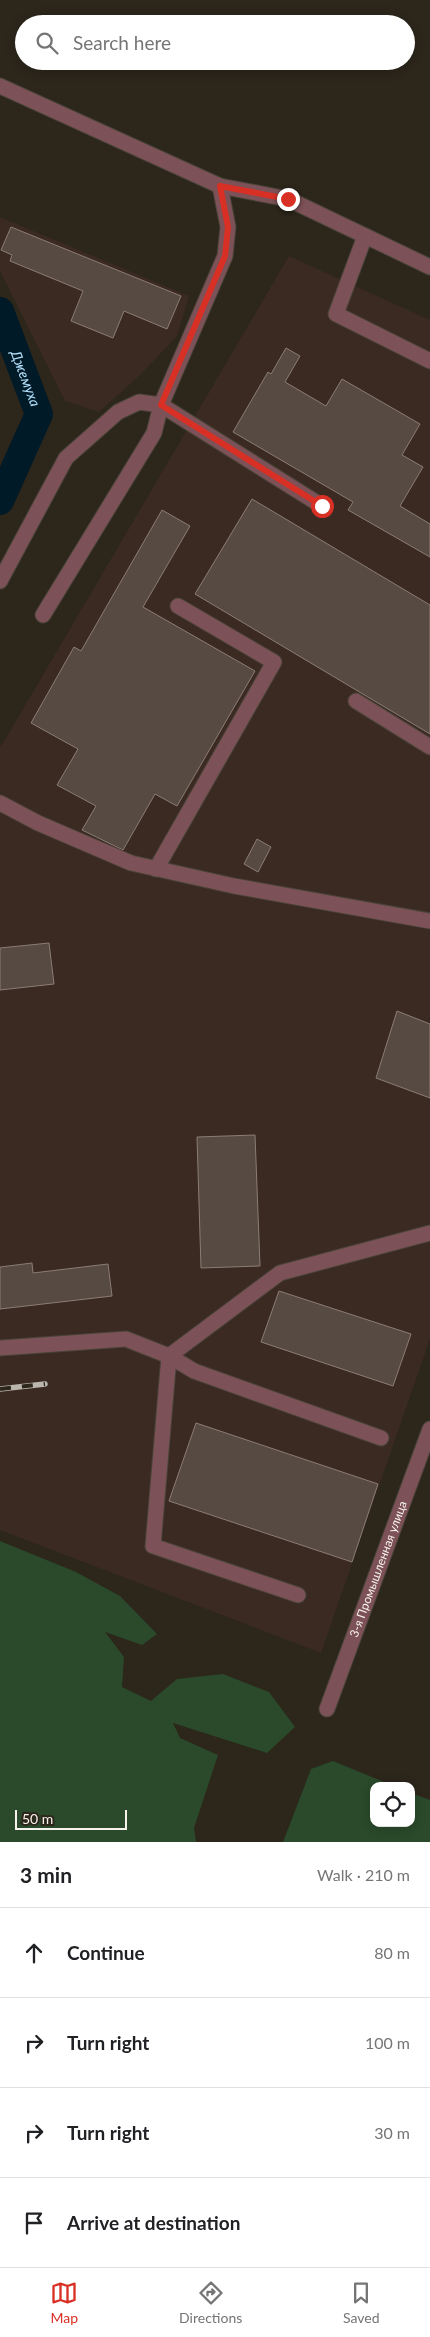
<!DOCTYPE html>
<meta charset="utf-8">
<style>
:root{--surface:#fff;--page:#f2f2f2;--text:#202124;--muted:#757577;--line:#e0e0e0;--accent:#d93025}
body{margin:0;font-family:Lato,sans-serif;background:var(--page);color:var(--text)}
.controls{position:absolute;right:15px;bottom:15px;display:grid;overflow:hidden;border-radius:10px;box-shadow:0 2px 12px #0003}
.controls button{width:45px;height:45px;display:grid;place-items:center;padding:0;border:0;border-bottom:1px solid var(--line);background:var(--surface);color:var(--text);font:25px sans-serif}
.scale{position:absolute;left:15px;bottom:12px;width:112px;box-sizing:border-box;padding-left:5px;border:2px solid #f7f2eb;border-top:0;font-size:14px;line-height:18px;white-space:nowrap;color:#f7f2eb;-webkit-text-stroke:4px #2c261b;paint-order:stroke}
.stop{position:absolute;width:15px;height:15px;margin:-11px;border:4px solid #d93025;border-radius:50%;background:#fff}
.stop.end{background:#d93025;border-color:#fff;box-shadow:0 1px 5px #0008}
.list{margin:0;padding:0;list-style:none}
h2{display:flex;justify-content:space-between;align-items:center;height:65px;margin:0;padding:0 20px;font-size:21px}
h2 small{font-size:16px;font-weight:400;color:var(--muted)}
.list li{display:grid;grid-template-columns:32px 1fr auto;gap:15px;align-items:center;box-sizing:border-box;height:90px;padding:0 20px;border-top:1px solid var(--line)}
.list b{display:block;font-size:19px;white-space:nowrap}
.list em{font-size:16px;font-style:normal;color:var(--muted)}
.icon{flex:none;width:28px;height:28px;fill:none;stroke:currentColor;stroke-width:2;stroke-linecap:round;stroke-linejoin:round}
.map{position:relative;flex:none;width:430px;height:1842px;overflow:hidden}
.search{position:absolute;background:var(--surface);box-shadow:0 2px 12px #0003;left:15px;right:15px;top:15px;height:55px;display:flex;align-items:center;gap:12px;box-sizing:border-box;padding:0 18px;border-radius:28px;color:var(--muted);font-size:19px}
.sheet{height:425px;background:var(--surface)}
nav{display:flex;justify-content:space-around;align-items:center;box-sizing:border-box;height:70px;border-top:1px solid var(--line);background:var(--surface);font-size:14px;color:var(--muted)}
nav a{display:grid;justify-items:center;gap:2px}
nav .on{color:var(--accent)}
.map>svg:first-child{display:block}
</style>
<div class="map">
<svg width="430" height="1842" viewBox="0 0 430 1842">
<rect width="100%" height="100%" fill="#2c261b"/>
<g fill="#3b2a22">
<path d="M 0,217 L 189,296 L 177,336 L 140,375 L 99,412 L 65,401 L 0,271 Z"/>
<path d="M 289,256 L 430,320 L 430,1339 L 321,1653 L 0,1530 L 0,748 Z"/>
</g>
<g fill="#2a4a2b">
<path d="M 0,1541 L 76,1572 L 120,1596 L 157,1634 L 142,1645 L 105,1632 L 124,1657 L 122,1687 L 151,1701 L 177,1679 L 223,1674 L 269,1692 L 295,1727 L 267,1753 L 173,1723 L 180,1738 L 218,1755 L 194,1828 L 196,1842 L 0,1842 Z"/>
<path d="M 333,1761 L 394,1786 L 374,1786 L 374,1823 L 411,1823 L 411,1793 L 430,1800 L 430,1842 L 283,1842 L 311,1769 Z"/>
</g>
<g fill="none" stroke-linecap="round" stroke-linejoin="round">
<path stroke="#001a28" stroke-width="28" id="s1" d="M 0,311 L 39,414 L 0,501"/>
</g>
<g fill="#574a42" stroke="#8b7d75">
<path d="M 11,227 L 181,296 L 167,329 L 124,311 L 113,338 L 71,321 L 83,291 L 10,261 L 12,255 L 1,250 Z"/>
<path d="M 286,348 L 300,356 L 285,382 L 326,406 L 342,379 L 420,424 L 402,455 L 423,467 L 400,506 L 430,524 L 430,557 L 348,510 L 353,502 L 233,432 L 268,372 L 271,374 Z"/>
<path d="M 252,499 L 430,605 L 430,734 L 195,594 Z"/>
<path d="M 162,510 L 190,526 L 143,607 L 255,671 L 177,806 L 155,794 L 123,850 L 82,830 L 96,806 L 57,785 L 78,749 L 31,723 L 74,647 L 81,651 Z"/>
<path d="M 257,839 L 271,847 L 258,872 L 244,864 Z"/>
<path d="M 49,943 L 54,984 L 0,990 L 0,948 Z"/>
<path d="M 397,1011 L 430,1024 L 430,1098 L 376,1078 Z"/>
<path d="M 255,1135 L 260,1266 L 201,1268 L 197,1137 Z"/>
<path d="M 32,1263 L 33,1273 L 108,1264 L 112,1296 L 0,1309 L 0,1267 Z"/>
<path d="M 279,1291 L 411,1334 L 393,1386 L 261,1342 Z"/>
<path d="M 196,1423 L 378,1484 L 352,1562 L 169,1501 Z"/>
</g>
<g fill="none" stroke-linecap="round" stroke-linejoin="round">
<defs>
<g id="minor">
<path d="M 0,86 L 220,186 L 288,199 L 430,267"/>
<path d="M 365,236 L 336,314 L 430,361"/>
<path d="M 0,581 L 66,458 L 118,412 L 139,402 L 161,405 L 225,256 L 228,227 L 220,186"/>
<path d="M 43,615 L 154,433 L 161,405 L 322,506"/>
<path d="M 356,701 L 430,747"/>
<path d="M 0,803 L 38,823 L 131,863 L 234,886 L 430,921"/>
<path d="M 156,869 L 274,662 L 178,606"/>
<path d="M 0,1348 L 126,1339 L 169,1356 L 194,1371 L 381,1438"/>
<path d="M 298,1595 L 153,1546 L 169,1356 L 280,1273 L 430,1233"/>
<path id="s2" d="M 327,1709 L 430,1429"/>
</g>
</defs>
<use href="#minor" stroke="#484338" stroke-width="17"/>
<use href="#minor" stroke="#7c5157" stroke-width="15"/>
<defs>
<path id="rail" d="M 0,1389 L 45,1384"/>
</defs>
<use href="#rail" stroke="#bab5ad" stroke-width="5.5"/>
<use href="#rail" stroke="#2c261b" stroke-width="4" stroke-dasharray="11" stroke-linecap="butt"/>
</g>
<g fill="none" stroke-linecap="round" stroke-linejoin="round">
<path stroke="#d93025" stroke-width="6" d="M 288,199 L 220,186 L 228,227 L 225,256 L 161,405 L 322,506"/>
</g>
<g text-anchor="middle" stroke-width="4" stroke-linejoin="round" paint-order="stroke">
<g font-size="12" fill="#f7f2eb" stroke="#2c261b">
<text dy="4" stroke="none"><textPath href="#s2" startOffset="149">3-я Промышленная улица</textPath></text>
</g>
<g font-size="14" font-style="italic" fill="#b4e2fd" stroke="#2c261b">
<text dy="5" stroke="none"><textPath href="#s1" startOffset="72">Джемуха</textPath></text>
</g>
</g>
</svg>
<div class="controls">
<button><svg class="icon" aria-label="locate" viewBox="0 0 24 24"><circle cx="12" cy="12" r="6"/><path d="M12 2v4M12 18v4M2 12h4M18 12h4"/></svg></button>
</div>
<div class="scale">50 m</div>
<div class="stop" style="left:322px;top:506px"></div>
<div class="stop end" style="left:288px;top:199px"></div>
<div class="search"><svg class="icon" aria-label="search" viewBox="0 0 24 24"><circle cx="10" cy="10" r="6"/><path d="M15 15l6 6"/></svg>Search here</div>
</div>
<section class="sheet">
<h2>3 min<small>Walk · 210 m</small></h2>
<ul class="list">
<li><svg class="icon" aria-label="ahead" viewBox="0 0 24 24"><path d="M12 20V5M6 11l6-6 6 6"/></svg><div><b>Continue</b></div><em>80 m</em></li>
<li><svg class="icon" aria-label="right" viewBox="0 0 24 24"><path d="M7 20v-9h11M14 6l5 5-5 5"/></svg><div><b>Turn right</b></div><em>100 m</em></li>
<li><svg class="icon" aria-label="right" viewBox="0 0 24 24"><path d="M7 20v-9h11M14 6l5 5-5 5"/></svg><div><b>Turn right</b></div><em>30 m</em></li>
<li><svg class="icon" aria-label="arrive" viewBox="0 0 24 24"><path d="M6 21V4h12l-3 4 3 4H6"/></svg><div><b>Arrive at destination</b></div></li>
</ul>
</section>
<nav>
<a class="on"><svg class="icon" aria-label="map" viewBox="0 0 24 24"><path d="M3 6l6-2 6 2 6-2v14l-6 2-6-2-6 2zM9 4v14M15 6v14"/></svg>Map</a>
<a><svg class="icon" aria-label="directions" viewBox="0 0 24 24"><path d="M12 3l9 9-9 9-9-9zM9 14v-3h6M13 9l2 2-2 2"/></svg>Directions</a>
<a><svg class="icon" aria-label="saved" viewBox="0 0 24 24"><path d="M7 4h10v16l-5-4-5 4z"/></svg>Saved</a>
</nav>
